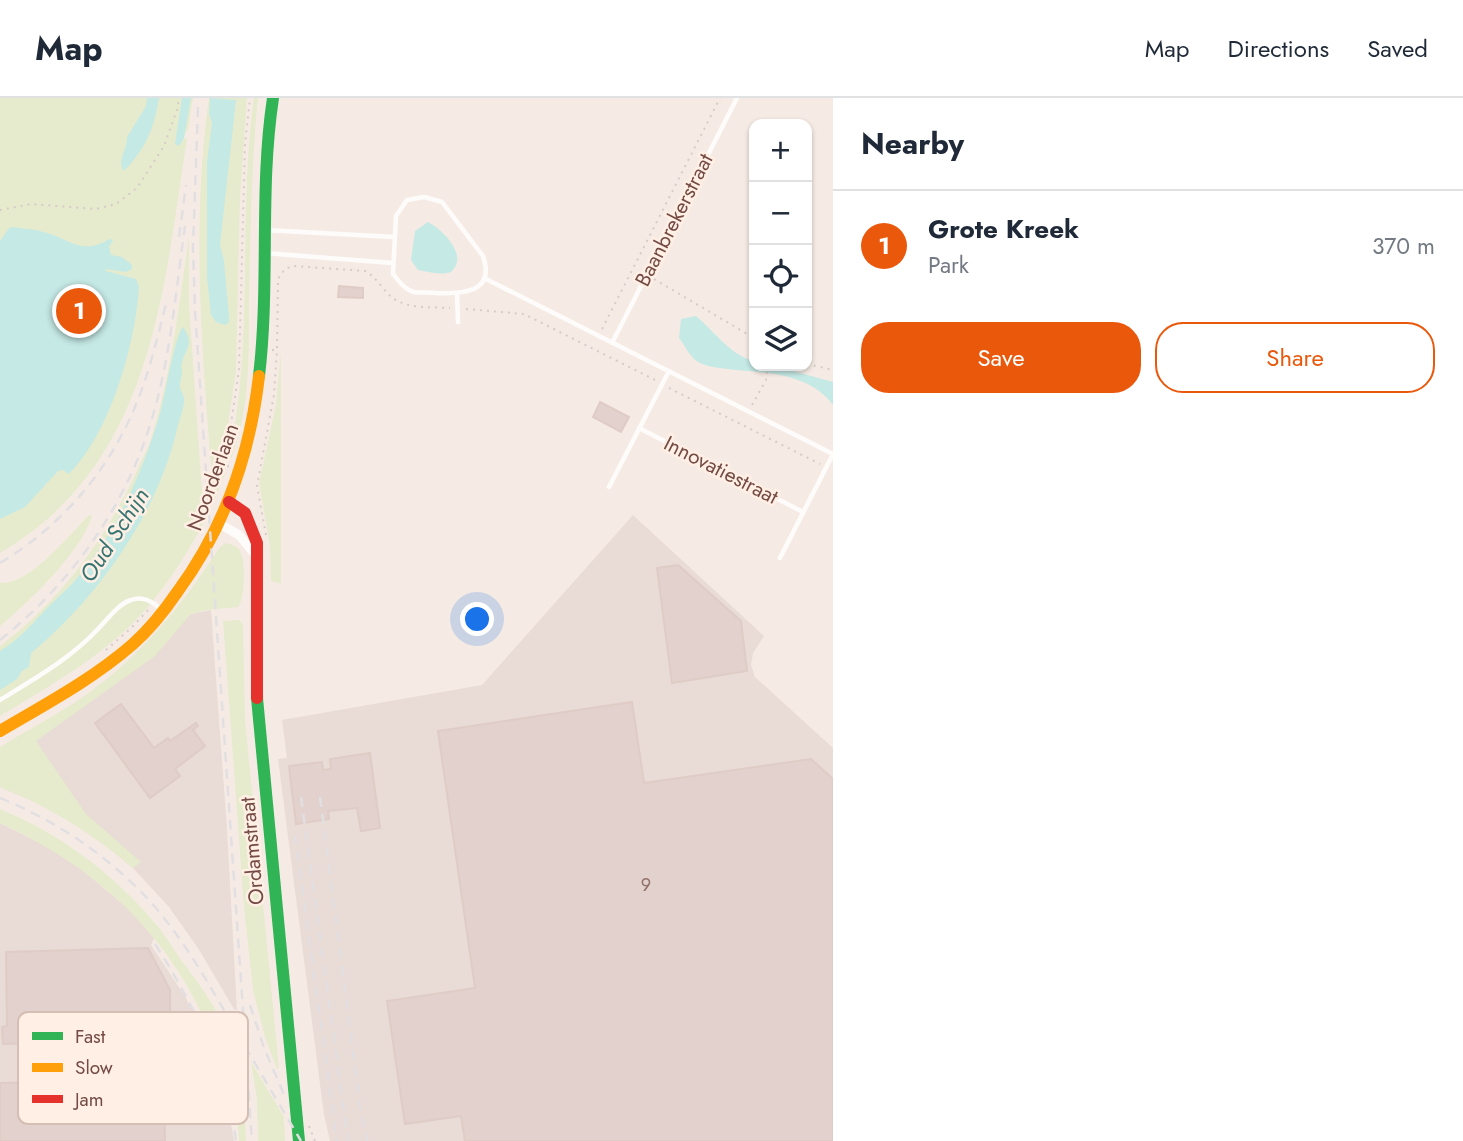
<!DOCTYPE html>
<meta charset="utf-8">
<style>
:root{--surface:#fff;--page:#f2f2f3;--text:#1f2937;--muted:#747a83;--line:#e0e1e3;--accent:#ea580c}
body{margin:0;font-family:Jost,sans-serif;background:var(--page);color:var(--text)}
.controls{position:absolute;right:21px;top:21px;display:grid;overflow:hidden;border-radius:14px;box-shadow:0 2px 5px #0004}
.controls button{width:63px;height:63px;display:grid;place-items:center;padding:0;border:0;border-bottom:2px solid var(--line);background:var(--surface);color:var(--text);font:35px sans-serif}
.you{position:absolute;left:478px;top:522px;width:24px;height:24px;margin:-18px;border:5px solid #fff;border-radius:50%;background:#1a73e8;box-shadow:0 0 0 10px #1a73e833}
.badge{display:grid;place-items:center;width:46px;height:46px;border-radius:50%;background:var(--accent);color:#fff;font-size:23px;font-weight:700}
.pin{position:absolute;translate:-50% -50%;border:4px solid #fff;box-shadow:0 2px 7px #0006}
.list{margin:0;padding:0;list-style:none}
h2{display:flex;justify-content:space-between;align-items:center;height:91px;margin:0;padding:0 28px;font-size:30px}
h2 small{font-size:23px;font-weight:400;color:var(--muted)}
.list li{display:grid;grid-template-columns:46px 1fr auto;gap:21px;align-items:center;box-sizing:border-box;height:112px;padding:0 28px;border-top:2px solid var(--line)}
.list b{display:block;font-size:26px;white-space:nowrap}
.list p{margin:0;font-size:23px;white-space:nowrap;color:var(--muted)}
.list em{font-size:23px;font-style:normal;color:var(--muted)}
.actions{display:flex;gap:14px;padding:21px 28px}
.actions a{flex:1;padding:16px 0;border:2px solid var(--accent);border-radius:28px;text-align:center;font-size:24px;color:var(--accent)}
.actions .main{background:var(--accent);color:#fff}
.icon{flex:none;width:38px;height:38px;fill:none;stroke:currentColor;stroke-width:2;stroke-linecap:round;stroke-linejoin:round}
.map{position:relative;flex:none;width:833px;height:1043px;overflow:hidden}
header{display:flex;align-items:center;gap:42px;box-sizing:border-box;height:98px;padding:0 35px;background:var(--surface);border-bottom:2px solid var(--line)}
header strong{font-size:33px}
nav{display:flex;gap:38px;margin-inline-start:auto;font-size:24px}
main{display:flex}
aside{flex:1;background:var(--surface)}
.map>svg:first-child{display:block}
</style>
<header>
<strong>Map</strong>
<nav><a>Map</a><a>Directions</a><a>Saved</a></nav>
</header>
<main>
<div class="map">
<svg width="833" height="1043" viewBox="0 0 833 1043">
<rect width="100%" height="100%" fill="#f6ebe4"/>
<g fill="#e9dbd5">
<path d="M 633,417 L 764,538 L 753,555 L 751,567 L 755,579 L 833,650 L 833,1043 L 330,1043 L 324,1017 L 278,661 L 287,660 L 282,622 L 482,587 Z"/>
<path d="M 211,512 L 227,731 L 237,912 L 234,911 L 198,850 L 169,809 L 133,770 L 110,751 L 66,720 L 37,705 L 0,689 L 0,667 L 191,516 Z"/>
<path d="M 0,725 L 57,754 L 81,771 L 130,812 L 154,840 L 151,847 L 186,900 L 211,954 L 229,1014 L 234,1043 L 0,1043 Z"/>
</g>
<g fill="#e6ebcd">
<path d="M 0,0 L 193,0 L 188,32 L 176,43 L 187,40 C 163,197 152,366 0,455 Z"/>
<path d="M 209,0 L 247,0 L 240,99 L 236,273 L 224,353 L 225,376 L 214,403 C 203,269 190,133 209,0 Z"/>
<path d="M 254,0 L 258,0 C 251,66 251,132 249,198 C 249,251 251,311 231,361 L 229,357 C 255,240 237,118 254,0 Z"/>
<path d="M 189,138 L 189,205 L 204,424 C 189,452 172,480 151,505 C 111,554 53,586 0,618 L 0,548 C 59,504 104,443 135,377 C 140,364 148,352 152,338 C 172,273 179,205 189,138 Z"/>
<path d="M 281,253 L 281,486 L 271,483 L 270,448 L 259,385 L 276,307 Z"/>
<path d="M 89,417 L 92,418 C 81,454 29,504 0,528 L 0,485 C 30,487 69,437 89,417 Z"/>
<path d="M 226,445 C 232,446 237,448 240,453 C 246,463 245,501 238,509 L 206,512 L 191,516 L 155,558 L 36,643 L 86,716 L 141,764 L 133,770 C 93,736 50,709 0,689 L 0,649 C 27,632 57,617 83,599 C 143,556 180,510 220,449 Z"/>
<path d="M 239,522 L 243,526 L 245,621 L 279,970 L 277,971 L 265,939 L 253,892 L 244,809 L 223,523 Z"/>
<path d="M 0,711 C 58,735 112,774 153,823 C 165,836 174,852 184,866 C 199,886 214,906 224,929 C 240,963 245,1005 246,1043 L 239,1043 C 238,1015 229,986 220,960 C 181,848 106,774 0,725 Z"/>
<path d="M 251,964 L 284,1019 L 285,1043 L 258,1043 L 257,1001 Z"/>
</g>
<g fill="#c5e9e5">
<path d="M 147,0 L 159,0 C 154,31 146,50 124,73 C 116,62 128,51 127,39 L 146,8 Z"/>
<path d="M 182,0 L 191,0 L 184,40 L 179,48 L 175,46 Z"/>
<path d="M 210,0 L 236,2 L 220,147 L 224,163 L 229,218 L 229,224 L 225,227 L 216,224 L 211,217 L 207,179 L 207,64 L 212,25 L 209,16 Z"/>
<path d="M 428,124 C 440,130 465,153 455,169 C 453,172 451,175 447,175 C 438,177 426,173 418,172 L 411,162 L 415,133 Z"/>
<path d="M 12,129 C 24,131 36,131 47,135 C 73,143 81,157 110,141 L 113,142 L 109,149 L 111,157 L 122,159 L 132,167 L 132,171 L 126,174 L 105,171 L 106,173 L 136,181 L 139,189 C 135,247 111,333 69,376 L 63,372 L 58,373 L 25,409 L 0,421 L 0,143 L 9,130 Z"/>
<path d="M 696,218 C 714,233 730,257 754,263 L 754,268 L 775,268 L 833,284 L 833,307 C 808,274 764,275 727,271 C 718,270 702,268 695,262 C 689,257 684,246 679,240 L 681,221 Z"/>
<path d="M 183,229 C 196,248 184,250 181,269 C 184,277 179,282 180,290 C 181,293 183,296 184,300 C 185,309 179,322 177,331 C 158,415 97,501 31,555 L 29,569 L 22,573 L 17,581 L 0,592 L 0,553 C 20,541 32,526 47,510 C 55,502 63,495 71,487 C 115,439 143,374 161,312 C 165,296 175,238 183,229 Z"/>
</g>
<g fill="#e2d1cc" stroke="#dfccc6" stroke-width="2">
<path d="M 339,188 L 363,190 L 363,200 L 338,199 Z"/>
<path d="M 600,304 L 629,319 L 621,334 L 593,319 Z"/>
<path d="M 678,467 L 741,523 L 747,573 L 672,585 L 657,470 Z"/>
<path d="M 632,604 L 644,685 L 811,661 L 833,681 L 833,1043 L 465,1043 L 461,1018 L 405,1026 L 387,903 L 475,890 L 438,633 Z"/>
<path d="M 121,606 L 154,650 L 168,640 L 170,643 L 196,625 L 198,628 L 193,632 L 205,648 L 175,671 L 180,678 L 150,700 L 95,625 Z"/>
<path d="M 370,655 L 380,730 L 361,733 L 357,710 L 328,713 L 329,721 L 296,726 L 289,668 L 322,664 L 323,672 L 331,671 L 330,661 Z"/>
<path d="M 148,850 L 170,892 L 170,942 L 3,946 L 2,929 L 7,928 L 6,854 Z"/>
<path d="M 172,977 L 173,998 L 164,999 L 165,1043 L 0,1043 L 0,985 L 163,982 L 164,978 Z"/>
</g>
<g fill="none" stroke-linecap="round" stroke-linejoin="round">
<g stroke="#d7cbc8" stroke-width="2" stroke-dasharray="2 5" stroke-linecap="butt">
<path d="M 0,112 L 31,106 L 96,111 L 116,106 L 137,90 L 164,48 L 177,12 L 179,0"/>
<path d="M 654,181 L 754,240"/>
<path d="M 466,211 L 524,216 L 655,282"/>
<path d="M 602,231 L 720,0"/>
<path d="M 272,252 L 277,252 L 278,181 L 285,171 L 293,168 L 366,173 C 378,181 383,193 394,201 C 409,211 433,209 450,210"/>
<path d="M 807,266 L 833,272"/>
<path d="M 669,290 L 820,366"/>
<path d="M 752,307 L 766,282 L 768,268"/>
<path d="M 228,369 L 226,359 L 239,272 L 245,46 L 250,0"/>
<path d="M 266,437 L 257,388 L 274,297 L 277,252"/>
<path d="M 106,552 L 131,530 L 150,510"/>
<path d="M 309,1028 L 315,1043"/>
</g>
<g stroke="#fefcfb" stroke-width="4.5">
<path d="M 424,99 L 442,104 L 483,158 C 496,195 462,196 436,195 C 429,194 420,195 414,194 C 404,191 399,183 393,176 L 396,118 L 407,102 Z"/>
<path d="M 265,132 L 394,139"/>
<path d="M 265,155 L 392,165"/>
<path d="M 484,180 L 833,356"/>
<path d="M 457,196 L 458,224"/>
<path d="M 612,245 L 737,0"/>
<path d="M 639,330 L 803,414"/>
<path d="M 609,389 L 669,273"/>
<path d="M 780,460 L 833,356"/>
<path d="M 0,602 C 34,581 70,561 98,531 C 107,522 118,506 131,502 C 142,498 153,503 160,511"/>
</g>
<path stroke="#fefcfb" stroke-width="9" d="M 220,426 L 239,437 L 257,459"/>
<g stroke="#30b455" stroke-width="12">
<path d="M 259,278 C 270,185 259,92 273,0"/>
<path d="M 257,600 L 299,1043"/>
</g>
<path stroke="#ff9f0a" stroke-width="12" d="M 0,633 C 46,606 93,581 133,546 C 150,531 165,512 178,493 C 225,429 250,356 259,278"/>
<path stroke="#e5322d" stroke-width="12" d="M 229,404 L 245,415 L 257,445 L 257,600"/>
<g stroke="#e2dfe2" stroke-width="2.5" stroke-dasharray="10 7" stroke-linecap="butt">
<path d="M 198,9 L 193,149 L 195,213 L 252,1043"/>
<path d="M 179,139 L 186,87"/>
<path d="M 0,465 C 60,429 108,374 135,309 C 149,276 157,241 166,206"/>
<path d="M 0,542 C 72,485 128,405 153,317 C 171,256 176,191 185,128"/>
<path d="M 301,699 L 348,1043"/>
<path d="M 320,699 L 360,1008 L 367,1043"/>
<path d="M 0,700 C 59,724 113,761 155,809 C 184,843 206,881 228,919 C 252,961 277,1002 301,1043"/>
<path d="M 295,737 L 337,1043"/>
<path d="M 155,846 C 194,907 226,971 236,1043"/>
<path d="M 250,907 L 264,950 L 285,999"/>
</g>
</g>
<g text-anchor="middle" stroke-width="5" stroke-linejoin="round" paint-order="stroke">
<g font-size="18" fill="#916f68">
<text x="646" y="793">9</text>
</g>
<g font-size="21" fill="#744b44" stroke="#ffefe4">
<text transform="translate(674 122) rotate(-63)" y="7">Baanbrekerstraat</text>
<text transform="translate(721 372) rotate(27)" y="7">Innovatiestraat</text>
<text transform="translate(213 379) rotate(-70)" y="7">Noorderlaan</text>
<text transform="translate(252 753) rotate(-95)" y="7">Ordamstraat</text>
</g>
<g font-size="23" font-style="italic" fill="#357472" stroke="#ffefe4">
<text transform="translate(114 437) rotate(-57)" y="8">Oud Schijn</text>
</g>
</g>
<rect x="18" y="914" width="230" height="112" rx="10" fill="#ffefe4" stroke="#d5beb4" stroke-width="2"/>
<rect x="32" y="934" width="31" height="8" fill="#30b455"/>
<rect x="32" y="965" width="31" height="9" fill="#ff9f0a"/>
<rect x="32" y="997" width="31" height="8" fill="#e5322d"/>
<g font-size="19" fill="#744b44">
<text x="75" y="945">Fast</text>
<text x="75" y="976">Slow</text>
<text x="75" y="1008">Jam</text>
</g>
</svg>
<div class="controls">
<button>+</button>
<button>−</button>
<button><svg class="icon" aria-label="locate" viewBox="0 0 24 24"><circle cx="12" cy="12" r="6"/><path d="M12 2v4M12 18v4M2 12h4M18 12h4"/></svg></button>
<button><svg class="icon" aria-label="layers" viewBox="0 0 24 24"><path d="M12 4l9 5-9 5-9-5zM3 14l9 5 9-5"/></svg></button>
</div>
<div class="you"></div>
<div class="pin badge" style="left:79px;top:213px">1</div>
</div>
<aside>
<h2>Nearby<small></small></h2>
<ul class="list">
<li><span class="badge">1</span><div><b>Grote Kreek</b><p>Park</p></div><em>370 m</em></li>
</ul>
<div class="actions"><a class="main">Save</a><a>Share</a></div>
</aside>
</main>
